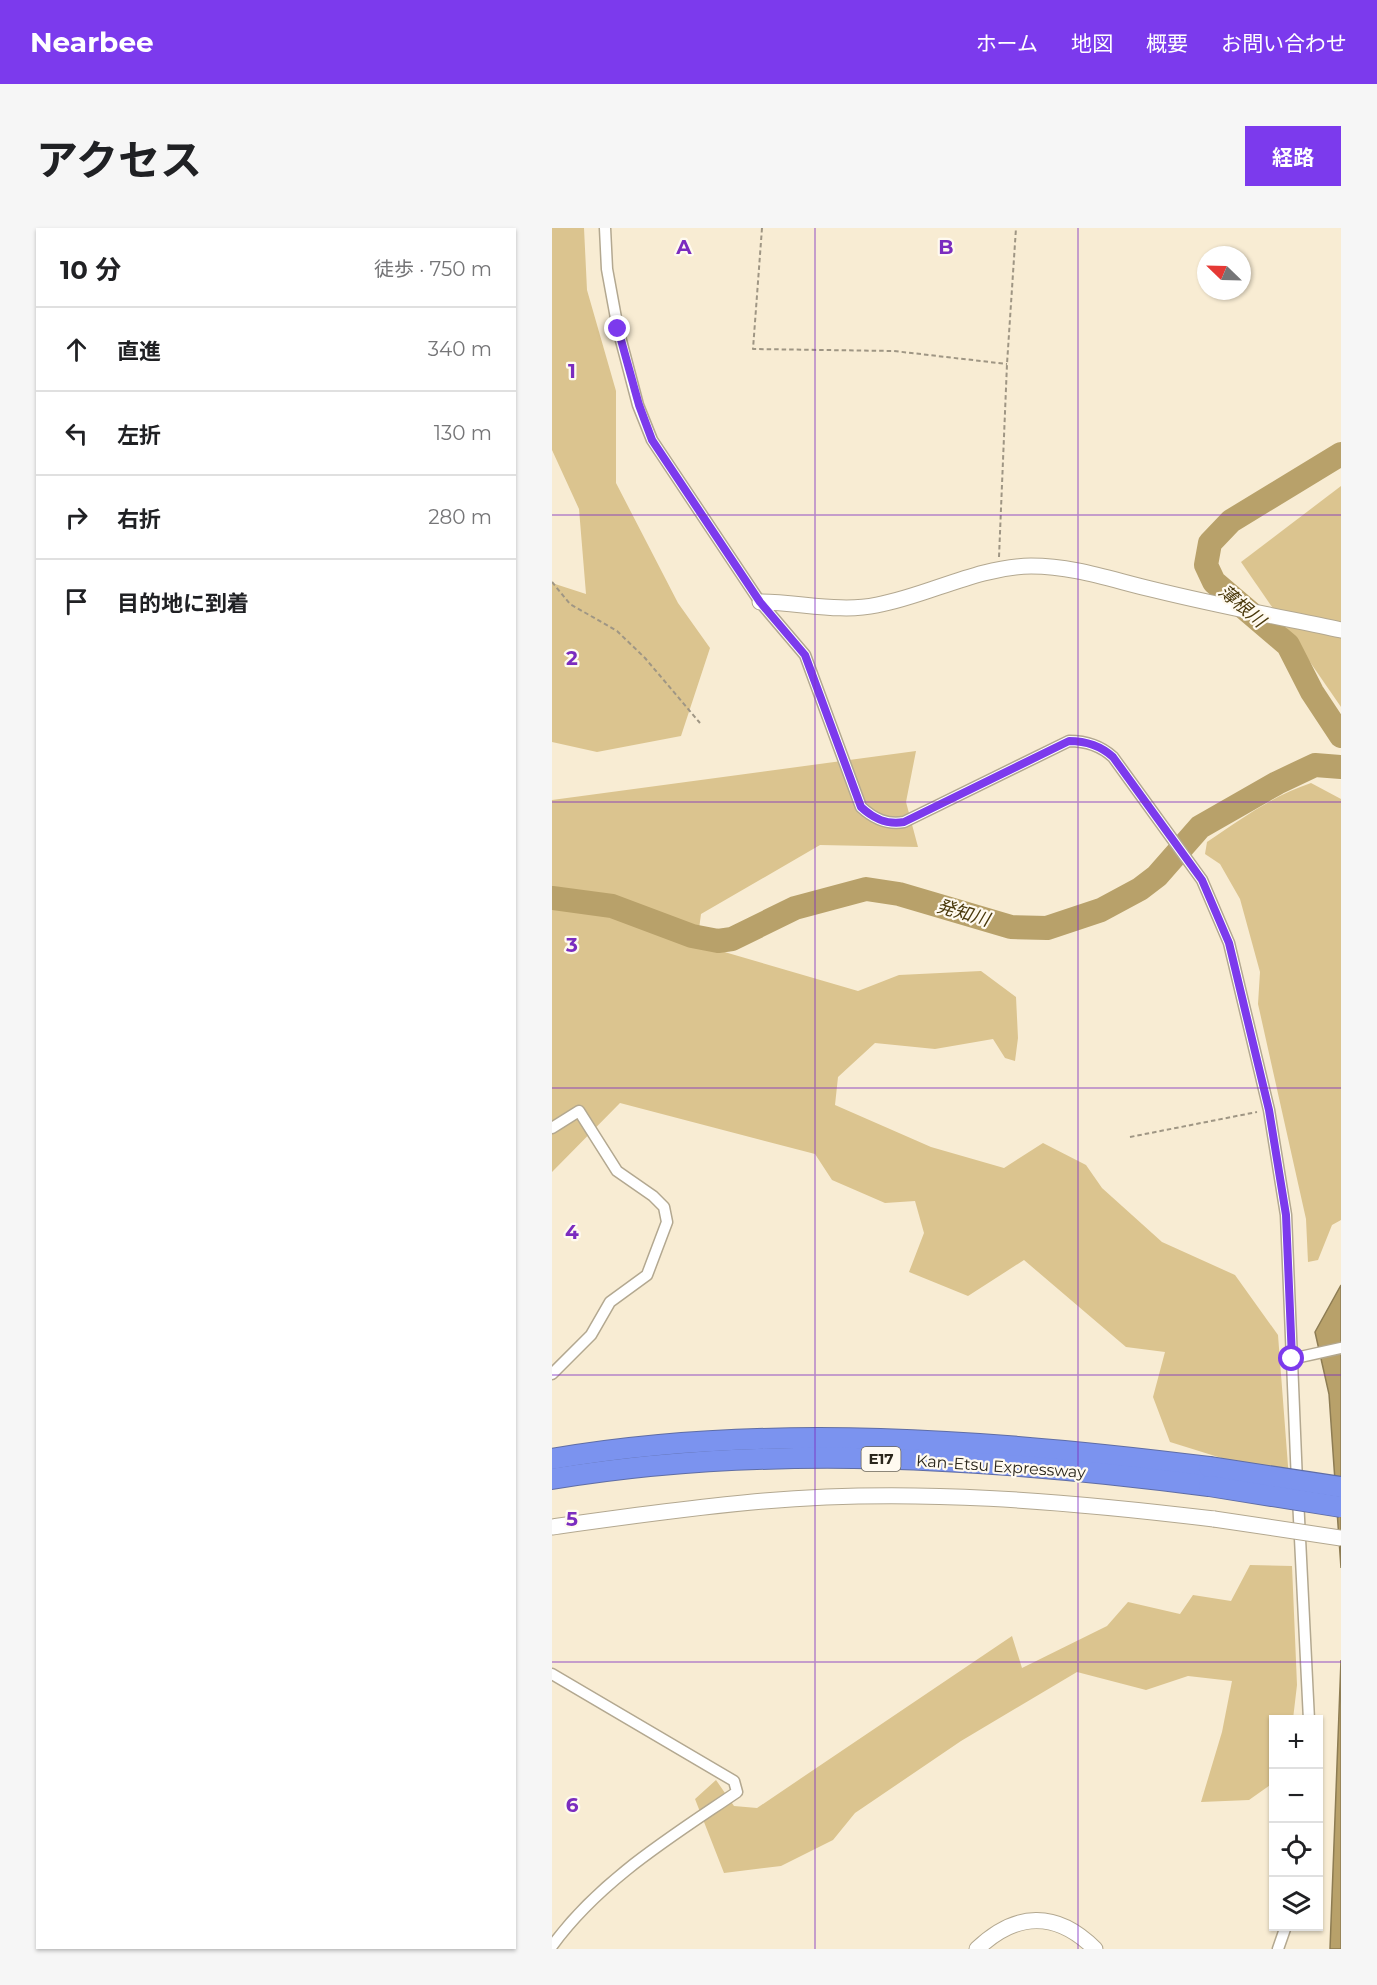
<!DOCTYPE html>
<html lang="ja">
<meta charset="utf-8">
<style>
:root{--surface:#fff;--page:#f6f6f6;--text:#202124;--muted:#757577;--line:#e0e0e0;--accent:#7c3aed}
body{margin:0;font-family:Montserrat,"Noto Sans JP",sans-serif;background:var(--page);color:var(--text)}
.controls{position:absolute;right:18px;bottom:18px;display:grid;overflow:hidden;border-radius:0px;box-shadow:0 2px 4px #0004}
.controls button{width:54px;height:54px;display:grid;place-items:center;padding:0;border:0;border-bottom:2px solid var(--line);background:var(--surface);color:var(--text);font:30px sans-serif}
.compass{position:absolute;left:645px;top:18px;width:54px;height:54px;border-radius:50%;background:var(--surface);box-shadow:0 2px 4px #0004;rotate:293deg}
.stop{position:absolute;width:18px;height:18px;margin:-14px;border:4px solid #7c3aed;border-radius:50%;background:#fff}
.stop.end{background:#7c3aed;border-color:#fff;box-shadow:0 2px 6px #0008}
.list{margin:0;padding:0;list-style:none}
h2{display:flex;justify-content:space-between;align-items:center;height:78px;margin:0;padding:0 24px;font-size:26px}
h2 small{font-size:20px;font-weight:400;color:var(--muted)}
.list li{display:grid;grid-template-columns:39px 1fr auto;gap:18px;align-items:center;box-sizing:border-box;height:84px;padding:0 24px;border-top:2px solid var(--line)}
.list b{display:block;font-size:22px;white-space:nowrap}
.list em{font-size:20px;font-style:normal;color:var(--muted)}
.icon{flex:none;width:33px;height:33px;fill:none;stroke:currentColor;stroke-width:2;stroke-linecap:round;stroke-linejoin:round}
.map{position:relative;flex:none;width:789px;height:1721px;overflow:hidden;border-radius:0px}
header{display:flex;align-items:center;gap:36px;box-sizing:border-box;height:84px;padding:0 30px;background:var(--accent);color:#fff}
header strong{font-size:28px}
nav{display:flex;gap:33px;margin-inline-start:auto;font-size:21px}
.intro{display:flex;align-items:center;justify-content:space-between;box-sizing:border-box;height:144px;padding:0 36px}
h1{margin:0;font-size:42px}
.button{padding:15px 27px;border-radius:0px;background:var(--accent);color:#fff;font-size:21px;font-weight:700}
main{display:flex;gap:36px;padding:0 36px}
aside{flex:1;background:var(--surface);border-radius:0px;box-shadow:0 2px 4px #0004}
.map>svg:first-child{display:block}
</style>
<header>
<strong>Nearbee</strong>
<nav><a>ホーム</a><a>地図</a><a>概要</a><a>お問い合わせ</a></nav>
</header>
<div class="intro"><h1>アクセス</h1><a class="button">経路</a></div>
<main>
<aside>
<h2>10 分<small>徒歩 · 750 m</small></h2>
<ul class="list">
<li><svg class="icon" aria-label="ahead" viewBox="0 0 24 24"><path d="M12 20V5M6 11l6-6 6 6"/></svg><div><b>直進</b></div><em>340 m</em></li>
<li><svg class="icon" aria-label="left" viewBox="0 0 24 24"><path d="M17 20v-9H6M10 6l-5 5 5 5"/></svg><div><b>左折</b></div><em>130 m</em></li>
<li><svg class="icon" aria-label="right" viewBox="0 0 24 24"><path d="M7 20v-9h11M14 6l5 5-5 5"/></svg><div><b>右折</b></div><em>280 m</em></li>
<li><svg class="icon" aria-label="arrive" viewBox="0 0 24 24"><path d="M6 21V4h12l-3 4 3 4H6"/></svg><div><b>目的地に到着</b></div></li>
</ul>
</aside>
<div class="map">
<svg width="789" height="1721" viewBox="0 0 789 1721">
<rect width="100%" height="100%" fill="#f8ecd3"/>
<g fill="#dbc48f">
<path d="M 0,0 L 32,0 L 35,62 L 64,163 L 64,255 L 126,375 L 158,420 L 129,508 L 45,524 L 0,514 L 0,355 L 34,366 L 27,281 L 0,222 Z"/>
<path d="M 789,258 L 789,479 L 689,334 Z"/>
<path d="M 364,523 L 354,574 L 366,619 L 268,617 L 149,686 L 145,716 L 306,763 L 347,747 L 429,743 L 464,769 L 466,810 L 463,833 L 453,830 L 441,811 L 383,821 L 323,815 L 286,849 L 283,877 L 379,919 L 452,940 L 491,915 L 534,937 L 550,960 L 610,1014 L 683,1047 L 726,1107 L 737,1251 L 618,1214 L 601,1169 L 613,1124 L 574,1119 L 472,1032 L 416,1068 L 357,1044 L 372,1005 L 363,973 L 333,975 L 280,952 L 263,926 L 68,875 L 0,944 L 0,572 Z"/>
<path d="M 759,555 L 789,571 L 789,992 L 780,997 L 766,1032 L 756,1034 L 754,991 L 706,776 L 708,744 L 688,671 L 668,636 L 653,626 L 655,614 C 689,591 720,568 759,555 Z"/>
<path d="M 698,1337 L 740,1338 L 745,1457 L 741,1491 L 722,1492 L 721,1555 L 697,1572 L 649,1574 L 670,1504 L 680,1453 L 636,1448 L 594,1462 L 525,1444 L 409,1513 L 303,1585 L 281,1612 L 229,1638 L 172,1645 L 143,1571 L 164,1552 L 182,1578 L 205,1580 L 460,1408 L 470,1440 L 555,1398 L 576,1374 L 628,1386 L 641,1367 L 679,1373 Z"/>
</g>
<g fill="#b8a16a" stroke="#8d7c53" stroke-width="1.5">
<path d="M 789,1057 L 789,1340 L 777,1166 L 763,1104 Z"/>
<path d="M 789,1432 L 789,1721 L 778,1721 Z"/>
</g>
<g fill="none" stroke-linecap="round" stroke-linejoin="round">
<g stroke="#b8a16a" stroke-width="24">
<path d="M 789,226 L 679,293 L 658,315 L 654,337 L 662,354 L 736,417 L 760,464 L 789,508"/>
<path d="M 0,670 L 60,678 L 140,708 L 166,713 L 180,711 L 243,680 L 314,661 L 347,666 L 459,699 L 495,700 L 549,682 L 588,661 L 605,648 L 648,599 L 725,555 L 763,537 L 789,539"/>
</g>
<defs>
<g id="street">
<path d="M 53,0 L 55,41 L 66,101 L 86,177 L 100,212 L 208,374 L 253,427 L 309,579 C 322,591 335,597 352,594 L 517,513 C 533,513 549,518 561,529 L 650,652 L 677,715 L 717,882 L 734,987 L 745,1254"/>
<path d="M 0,900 L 27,883 L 65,943 L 101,968 L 112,979 L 115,994 L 95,1047 L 58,1074 L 39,1107 L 0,1146"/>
<path d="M 739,1131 L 789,1120"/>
<path d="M 746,1270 L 757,1492"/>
<path d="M 0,1446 L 182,1553 L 185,1564 C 119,1609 48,1652 0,1718"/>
<path d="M 726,1721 L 734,1698"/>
</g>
<g id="secondary">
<path d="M 208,374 C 246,374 288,385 325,377 C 378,367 424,339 479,338 C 523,338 560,352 603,362 C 664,377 727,389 789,402"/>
<path d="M 0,1299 C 71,1289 141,1279 212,1273 C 362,1260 513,1273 662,1291"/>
<path d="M 425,1721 C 464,1684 504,1682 543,1721"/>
</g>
<g id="highway">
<path d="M 0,1231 C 214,1194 443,1212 657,1239"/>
<path d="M 0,1251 C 217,1215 441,1230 657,1258"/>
</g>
</defs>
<use href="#street" stroke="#b3a890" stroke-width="13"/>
<use href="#secondary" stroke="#b3a890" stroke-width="17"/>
<use href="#highway" stroke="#5f6da5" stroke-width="22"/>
<g stroke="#9f9684" stroke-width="2" stroke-dasharray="4.5 3" stroke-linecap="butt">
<path d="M 210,0 L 201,121 L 342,123 L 455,136"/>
<path d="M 447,329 L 455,136 L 464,0"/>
<path d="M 0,354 L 18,376 L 65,403 L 93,430 L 148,495"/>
<path d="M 578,909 L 705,884"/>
</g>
<use href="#street" stroke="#fff" stroke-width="10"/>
<use href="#secondary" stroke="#fff" stroke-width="15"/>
<use href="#highway" stroke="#7b93ef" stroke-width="20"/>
<defs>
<path id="secondary-bridge" d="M 662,1291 L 789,1310"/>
<g id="highway-bridge">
<path d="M 657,1239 L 789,1259"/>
<path d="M 657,1258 L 789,1279"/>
</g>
</defs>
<use href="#secondary-bridge" stroke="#b3a890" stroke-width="17" stroke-linecap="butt"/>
<use href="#highway-bridge" stroke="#5f6da5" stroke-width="22" stroke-linecap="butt"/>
<use href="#secondary-bridge" stroke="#fff" stroke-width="15"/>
<use href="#highway-bridge" stroke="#7b93ef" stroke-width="20"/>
</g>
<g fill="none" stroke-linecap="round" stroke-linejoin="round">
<path stroke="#7c3aed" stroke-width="8" d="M 66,101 L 87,177 L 100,212 L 208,374 L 253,427 L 309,579 C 322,591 335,597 352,594 L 517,513 C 533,513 549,518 561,529 L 650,652 L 677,715 L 717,882 L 734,987 L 740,1131"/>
</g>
<path fill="none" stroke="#7b2cbf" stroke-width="1.5" stroke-opacity="0.55" d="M 263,0 L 263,1721M 526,0 L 526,1721M 0,287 L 789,287M 0,574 L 789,574M 0,860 L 789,860M 0,1147 L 789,1147M 0,1434 L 789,1434"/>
<g text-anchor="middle" stroke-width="4.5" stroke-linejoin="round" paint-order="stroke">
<rect fill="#fffaf0" stroke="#6a665c" stroke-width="1.5" x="309.5" y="1219" width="39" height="24" rx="4.5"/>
<g font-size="15" font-weight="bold" fill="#2a261c">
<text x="329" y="1236">E17</text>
</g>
<g font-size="16" fill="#2a261c" stroke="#fffaf0">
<text transform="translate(449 1238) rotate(4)" y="6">Kan-Etsu Expressway</text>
</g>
<g font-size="18" font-style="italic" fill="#4a390c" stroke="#fffaf0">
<text transform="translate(690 378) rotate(40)" y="6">薄根川</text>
<text transform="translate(411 685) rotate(16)" y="6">発知川</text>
</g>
</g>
<g font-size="20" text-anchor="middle" font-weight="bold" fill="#7b2cbf" stroke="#fffaf0" stroke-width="4.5" stroke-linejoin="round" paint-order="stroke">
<text x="132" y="26">A</text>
<text x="394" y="26">B</text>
<text x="20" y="150">1</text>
<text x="20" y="437">2</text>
<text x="20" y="724">3</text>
<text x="20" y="1011">4</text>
<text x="20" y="1298">5</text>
<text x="20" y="1584">6</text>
</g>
</svg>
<div class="controls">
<button>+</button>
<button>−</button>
<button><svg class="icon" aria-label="locate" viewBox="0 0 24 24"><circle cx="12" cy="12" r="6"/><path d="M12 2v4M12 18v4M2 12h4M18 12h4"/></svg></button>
<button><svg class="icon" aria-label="layers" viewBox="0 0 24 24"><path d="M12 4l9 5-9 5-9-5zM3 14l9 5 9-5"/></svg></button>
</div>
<svg class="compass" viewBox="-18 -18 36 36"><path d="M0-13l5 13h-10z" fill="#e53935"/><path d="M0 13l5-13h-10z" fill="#757577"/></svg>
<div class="stop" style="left:740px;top:1131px"></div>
<div class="stop end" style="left:66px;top:101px"></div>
</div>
</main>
